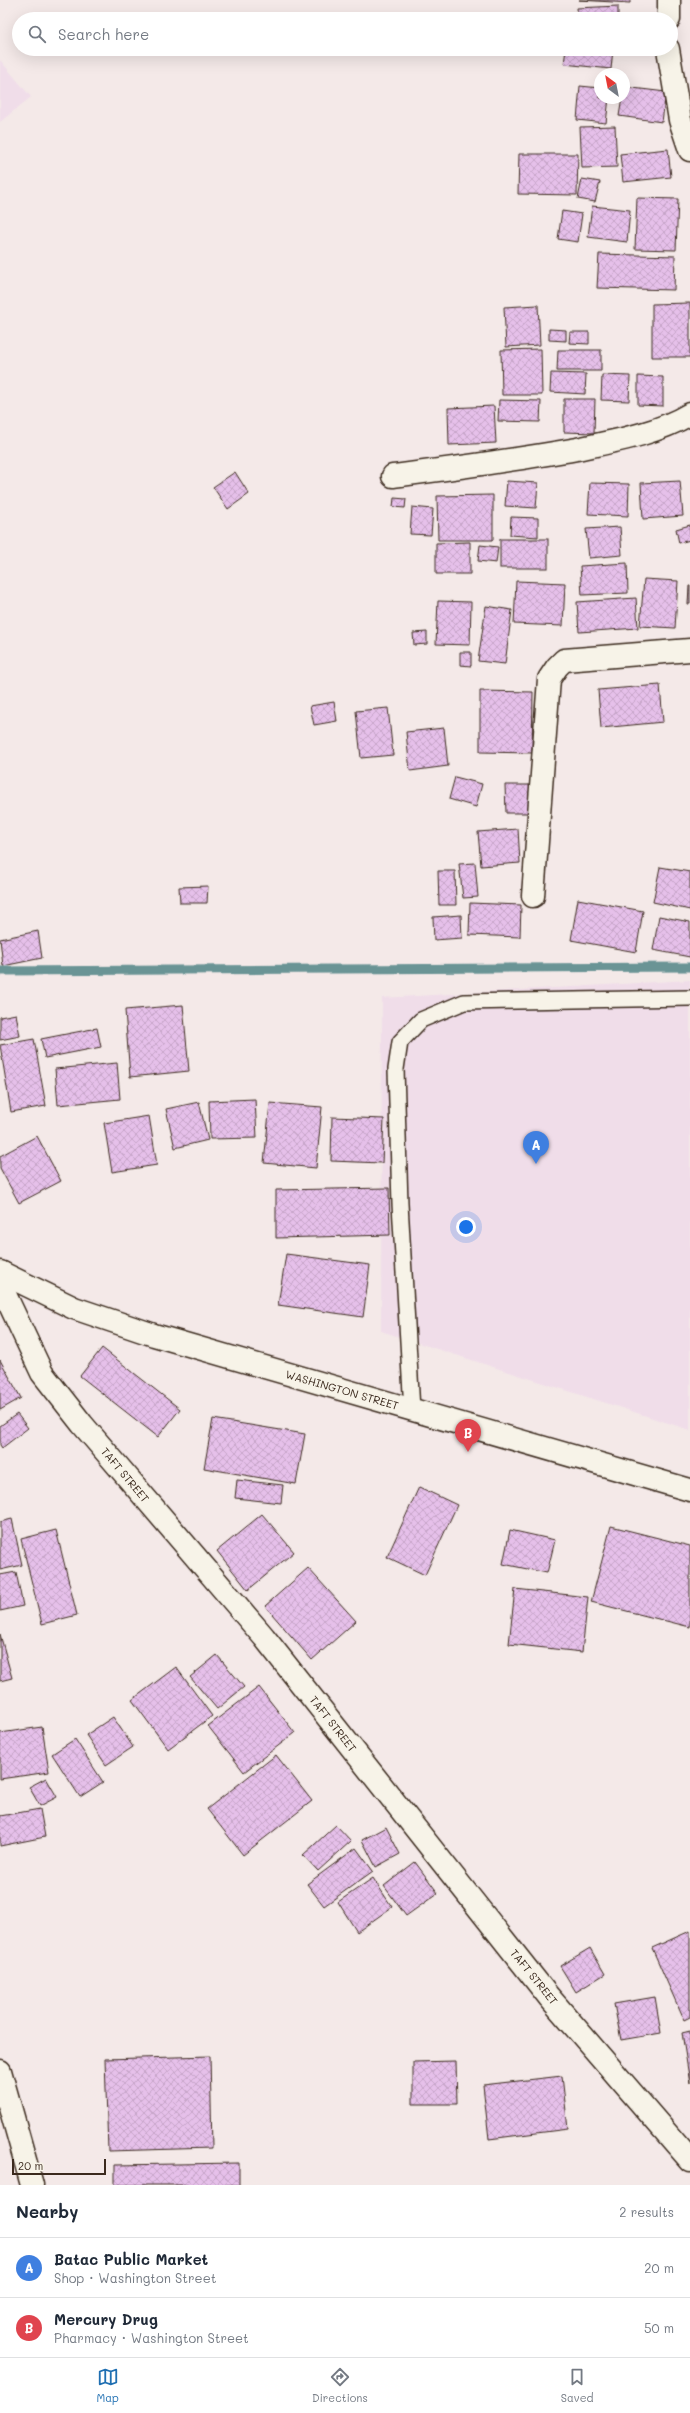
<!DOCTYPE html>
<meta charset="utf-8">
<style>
:root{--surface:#fff;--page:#f2f2f3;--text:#1f2937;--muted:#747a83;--line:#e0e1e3;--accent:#1f6fb2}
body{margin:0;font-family:Mali,sans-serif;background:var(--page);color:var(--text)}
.compass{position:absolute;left:594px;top:68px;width:36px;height:36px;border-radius:50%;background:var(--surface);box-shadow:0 4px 16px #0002;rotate:328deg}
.scale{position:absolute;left:12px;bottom:10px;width:94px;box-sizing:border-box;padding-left:4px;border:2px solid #3b2a1e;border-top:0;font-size:11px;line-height:14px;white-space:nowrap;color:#3b2a1e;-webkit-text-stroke:3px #f7f3e8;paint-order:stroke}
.you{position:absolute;left:466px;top:1227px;width:14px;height:14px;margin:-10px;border:3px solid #fff;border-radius:50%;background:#1a73e8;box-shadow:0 0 0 6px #1a73e833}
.badge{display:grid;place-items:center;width:26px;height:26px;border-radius:50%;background:var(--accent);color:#fff;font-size:13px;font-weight:700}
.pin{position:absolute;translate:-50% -33px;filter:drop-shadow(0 1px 2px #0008)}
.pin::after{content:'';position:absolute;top:21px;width:14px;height:12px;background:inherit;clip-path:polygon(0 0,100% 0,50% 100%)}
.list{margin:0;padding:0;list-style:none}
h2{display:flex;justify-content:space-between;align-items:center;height:52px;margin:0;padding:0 16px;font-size:17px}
h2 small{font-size:13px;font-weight:400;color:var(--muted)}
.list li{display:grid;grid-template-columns:26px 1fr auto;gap:12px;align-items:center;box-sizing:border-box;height:60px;padding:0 16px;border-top:1px solid var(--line)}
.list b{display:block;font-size:15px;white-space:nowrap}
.list p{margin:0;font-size:13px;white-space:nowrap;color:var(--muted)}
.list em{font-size:13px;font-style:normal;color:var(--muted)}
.icon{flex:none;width:22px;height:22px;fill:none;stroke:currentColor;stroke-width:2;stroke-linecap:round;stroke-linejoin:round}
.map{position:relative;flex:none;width:690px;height:2185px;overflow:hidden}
.search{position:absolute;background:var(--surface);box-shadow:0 4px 16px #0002;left:12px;right:12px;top:12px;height:44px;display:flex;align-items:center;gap:10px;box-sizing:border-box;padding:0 14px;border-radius:22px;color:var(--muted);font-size:15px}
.sheet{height:172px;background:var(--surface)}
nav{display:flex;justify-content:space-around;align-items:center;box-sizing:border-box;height:56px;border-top:1px solid var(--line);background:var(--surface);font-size:11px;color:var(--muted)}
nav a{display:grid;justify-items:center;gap:2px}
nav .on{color:var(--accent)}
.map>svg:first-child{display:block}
</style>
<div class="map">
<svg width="690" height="2185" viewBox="0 0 690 2185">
<defs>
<pattern id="building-cross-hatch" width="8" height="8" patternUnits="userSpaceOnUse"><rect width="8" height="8" fill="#e6c0ea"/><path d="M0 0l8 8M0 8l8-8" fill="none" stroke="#c6a5c8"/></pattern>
</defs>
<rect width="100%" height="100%" fill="#f4e9e8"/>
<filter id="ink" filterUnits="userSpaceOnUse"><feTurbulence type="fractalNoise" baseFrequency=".025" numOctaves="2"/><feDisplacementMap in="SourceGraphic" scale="8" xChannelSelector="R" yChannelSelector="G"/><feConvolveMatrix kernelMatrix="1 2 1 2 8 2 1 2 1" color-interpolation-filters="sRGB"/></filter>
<g filter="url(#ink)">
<g fill="#f0dde9">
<path d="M 0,60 L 31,97 L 0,122 Z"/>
<path d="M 690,980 L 690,1430 L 381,1331 L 382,998 Z"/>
</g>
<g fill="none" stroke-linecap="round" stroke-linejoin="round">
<path stroke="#6a9495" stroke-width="9" d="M 0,971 L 690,967"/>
</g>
<g fill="url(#building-cross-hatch)" stroke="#3b2a1e">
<path d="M 579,0 L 630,0 L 630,3 Z"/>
<path d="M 618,6 L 618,19 L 578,19 L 577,8 Z"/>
<path d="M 566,49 L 613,49 L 611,69 L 564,64 Z"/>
<path d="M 580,86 L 600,88 L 600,98 L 609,98 L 606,123 L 577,120 Z"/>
<path d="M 624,87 L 666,92 L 662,122 L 619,116 L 622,98 L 624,98 Z"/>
<path d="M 615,126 L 617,167 L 582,168 L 580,127 Z"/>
<path d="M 668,149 L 671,177 L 623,182 L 620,154 Z"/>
<path d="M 519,154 L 578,154 L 577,195 L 518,194 Z"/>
<path d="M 582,179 L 600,182 L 595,202 L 578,199 Z"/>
<path d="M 637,198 L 678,199 L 676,250 L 635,249 Z"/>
<path d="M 592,206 L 630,210 L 627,242 L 588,237 Z"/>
<path d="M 562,211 L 582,214 L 578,242 L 558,239 Z"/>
<path d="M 599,254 L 675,256 L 674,290 L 597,288 Z"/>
<path d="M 690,303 L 690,357 L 652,357 L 652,304 Z"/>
<path d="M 538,305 L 540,345 L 506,347 L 504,307 Z"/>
<path d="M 549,329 L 566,330 L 566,341 L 549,340 Z"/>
<path d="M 570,332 L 589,332 L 589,344 L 569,343 Z"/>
<path d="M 541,349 L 542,395 L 502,395 L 501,350 Z"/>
<path d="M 558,350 L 601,350 L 601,371 L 557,371 Z"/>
<path d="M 551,373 L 586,374 L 585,394 L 550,392 Z"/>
<path d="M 602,375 L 630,376 L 629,401 L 601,400 Z"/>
<path d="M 638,376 L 663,377 L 663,406 L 638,405 Z"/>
<path d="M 564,399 L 595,399 L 594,433 L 564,432 Z"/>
<path d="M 499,400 L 541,401 L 540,422 L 498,421 Z"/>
<path d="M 494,406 L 496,443 L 449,445 L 448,408 Z"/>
<path d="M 235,472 L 249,494 L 228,509 L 213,487 Z"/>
<path d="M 507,481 L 538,483 L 536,508 L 505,506 Z"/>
<path d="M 680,481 L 683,516 L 643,519 L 641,483 Z"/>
<path d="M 590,483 L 629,484 L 628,516 L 588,514 Z"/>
<path d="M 493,495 L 493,540 L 438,540 L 437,496 Z"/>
<path d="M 394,498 L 406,499 L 405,508 L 393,507 Z"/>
<path d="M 412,507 L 433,509 L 431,535 L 410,534 Z"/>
<path d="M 511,517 L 538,518 L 538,537 L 510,535 Z"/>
<path d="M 690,525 L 690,540 L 679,543 L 676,529 Z"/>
<path d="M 620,527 L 622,555 L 589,558 L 586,529 Z"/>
<rect x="500" y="539" width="48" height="29"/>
<path d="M 470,542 L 470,574 L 436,574 L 436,543 Z"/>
<path d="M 480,545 L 498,547 L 496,563 L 478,561 Z"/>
<path d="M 627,563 L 628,593 L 582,595 L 580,566 Z"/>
<path d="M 644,579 L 678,581 L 675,628 L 640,626 Z"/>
<path d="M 516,581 L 565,583 L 563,626 L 514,624 Z"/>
<path d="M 689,586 L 690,586 L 690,604 L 688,604 Z"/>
<path d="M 636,598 L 638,628 L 579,632 L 577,602 Z"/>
<path d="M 438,601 L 471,602 L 470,645 L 436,644 Z"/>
<path d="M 486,606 L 512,610 L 505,664 L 478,661 Z"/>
<path d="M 427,632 L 427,644 L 414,645 L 413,633 Z"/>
<path d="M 460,652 L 471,652 L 471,666 L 460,665 Z"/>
<path d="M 660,685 L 663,722 L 601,728 L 598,690 Z"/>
<path d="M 480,691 L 533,692 L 532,753 L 480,752 Z"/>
<path d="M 334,702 L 337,721 L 314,725 L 310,706 Z"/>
<path d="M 388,708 L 393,755 L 361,758 L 356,711 Z"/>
<path d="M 444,728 L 448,766 L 410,771 L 406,732 Z"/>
<path d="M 455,777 L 482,784 L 476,807 L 449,799 Z"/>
<path d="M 505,785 L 531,785 L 531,813 L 506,813 Z"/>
<path d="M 518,829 L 520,863 L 481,866 L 478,832 Z"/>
<path d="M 475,863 L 478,897 L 463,898 L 459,864 Z"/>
<path d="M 660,867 L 690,872 L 690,910 L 653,902 Z"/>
<path d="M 438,871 L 455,871 L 456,905 L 439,905 Z"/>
<path d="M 208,886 L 207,903 L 180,903 L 179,887 Z"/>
<path d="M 578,899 L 643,911 L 636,952 L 571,940 Z"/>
<path d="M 470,903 L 521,905 L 520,937 L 469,935 Z"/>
<path d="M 461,915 L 462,938 L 434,940 L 433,917 Z"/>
<path d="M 659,916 L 690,922 L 690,957 L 653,950 Z"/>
<path d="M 38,931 L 42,958 L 3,966 L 0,939 Z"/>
<path d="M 183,1005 L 189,1071 L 130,1077 L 125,1010 Z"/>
<path d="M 16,1014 L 20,1036 L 0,1040 L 0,1017 Z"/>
<path d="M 97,1028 L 101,1047 L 45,1058 L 41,1039 Z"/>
<path d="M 34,1039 L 46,1106 L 11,1112 L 0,1045 Z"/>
<path d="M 117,1063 L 120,1099 L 58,1105 L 55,1069 Z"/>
<path d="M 255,1099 L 257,1138 L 210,1139 L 209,1101 Z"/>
<path d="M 199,1102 L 208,1140 L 175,1148 L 166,1109 Z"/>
<path d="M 270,1103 L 322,1107 L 316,1168 L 264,1163 Z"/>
<path d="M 149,1116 L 157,1165 L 112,1172 L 104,1123 Z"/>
<path d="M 332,1117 L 384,1119 L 382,1163 L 331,1161 Z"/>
<path d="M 37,1136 L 61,1181 L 19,1203 L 0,1168 L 0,1156 Z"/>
<path d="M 389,1188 L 390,1235 L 276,1238 L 276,1190 Z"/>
<path d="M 286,1254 L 370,1265 L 363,1317 L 278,1305 Z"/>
<path d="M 102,1348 L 180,1409 L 158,1437 L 80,1376 Z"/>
<path d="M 0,1360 L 21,1398 L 0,1410 Z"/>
<path d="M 17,1414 L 28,1428 L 2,1448 L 0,1445 L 0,1426 Z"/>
<path d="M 213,1419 L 305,1434 L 296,1484 L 204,1468 Z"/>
<path d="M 237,1480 L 283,1485 L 281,1503 L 235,1498 Z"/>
<path d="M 419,1487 L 457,1505 L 425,1575 L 387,1557 Z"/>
<path d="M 262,1514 L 294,1552 L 248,1590 L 217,1551 Z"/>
<path d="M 12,1519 L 22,1565 L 0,1570 L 0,1522 Z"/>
<path d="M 611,1526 L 690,1546 L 690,1627 L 591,1602 Z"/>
<path d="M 56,1530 L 77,1615 L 42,1624 L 21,1539 Z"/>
<path d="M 510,1530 L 555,1540 L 547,1573 L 503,1564 Z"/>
<path d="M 308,1568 L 356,1621 L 312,1660 L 265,1606 Z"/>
<path d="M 16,1572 L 23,1606 L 0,1611 L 0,1575 Z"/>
<path d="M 515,1589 L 588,1597 L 582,1652 L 509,1644 Z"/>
<path d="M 0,1634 L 12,1678 L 0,1681 Z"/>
<path d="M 217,1655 L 244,1687 L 217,1709 L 190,1677 Z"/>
<path d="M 176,1667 L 212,1716 L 168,1749 L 132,1700 Z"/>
<path d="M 259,1687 L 295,1733 L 244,1772 L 208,1726 Z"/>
<path d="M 113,1717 L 133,1747 L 106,1765 L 86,1735 Z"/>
<path d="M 42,1727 L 49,1772 L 0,1779 L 0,1733 Z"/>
<path d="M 75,1739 L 103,1782 L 80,1797 L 52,1754 Z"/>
<path d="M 276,1755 L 312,1801 L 243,1855 L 207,1809 Z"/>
<path d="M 46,1778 L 57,1797 L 40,1806 L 29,1787 Z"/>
<path d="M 40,1809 L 45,1837 L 0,1846 L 0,1816 Z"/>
<path d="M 336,1825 L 351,1841 L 318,1871 L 303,1855 Z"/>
<path d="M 386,1827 L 400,1854 L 376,1867 L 362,1840 Z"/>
<path d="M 356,1848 L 373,1871 L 324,1906 L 307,1884 Z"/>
<path d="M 415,1862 L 438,1893 L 406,1916 L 384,1886 Z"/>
<path d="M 373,1878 L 392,1907 L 357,1932 L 338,1902 Z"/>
<path d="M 690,1931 L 690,2017 L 684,2020 L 652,1948 Z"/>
<path d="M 590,1948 L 605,1974 L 576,1992 L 560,1966 Z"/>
<path d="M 655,1997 L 661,2033 L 621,2040 L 614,2004 Z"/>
<path d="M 690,2031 L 690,2083 L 682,2033 Z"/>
<path d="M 210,2056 L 212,2148 L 108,2151 L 105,2059 Z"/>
<path d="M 456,2061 L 457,2104 L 413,2104 L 413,2062 Z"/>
<path d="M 562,2076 L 568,2129 L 489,2139 L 483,2085 Z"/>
<path d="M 239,2163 L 239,2185 L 115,2185 L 115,2165 Z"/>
</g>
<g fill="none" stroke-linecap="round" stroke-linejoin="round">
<defs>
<path id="lane" d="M 412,1410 L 400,1204 L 396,1069 L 400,1042 L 421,1020 L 464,1002 L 690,998"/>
<g id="street">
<path d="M 669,19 L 669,0"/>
<path d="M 668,49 L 680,120 L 690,150"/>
<path d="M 393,476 C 454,468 516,460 577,449 C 615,441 656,434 690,414"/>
<path d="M 533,896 L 549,679 L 557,667 L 564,660 L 690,650"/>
</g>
<g id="secondary">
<path d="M 0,1272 L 74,1308 L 154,1335 L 690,1490"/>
<path d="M 2,1273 L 1,1286 L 42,1373 L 82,1424 L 264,1637 L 549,1997 L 690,2160"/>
</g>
<path id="highway" d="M 0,2071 L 32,2185"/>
</defs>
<use href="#lane" stroke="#3b2a1e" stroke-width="18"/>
<use href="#street" stroke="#3b2a1e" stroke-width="25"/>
<use href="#secondary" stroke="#3b2a1e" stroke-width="25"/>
<use href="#highway" stroke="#3b2a1e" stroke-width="25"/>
<use href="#lane" stroke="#f7f3e8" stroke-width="15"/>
<use href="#street" stroke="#f7f3e8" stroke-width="22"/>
<use href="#secondary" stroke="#f7f3e8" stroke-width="22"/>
<use href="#highway" stroke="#f7f3e8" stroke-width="22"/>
</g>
</g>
<g text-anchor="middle" stroke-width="3.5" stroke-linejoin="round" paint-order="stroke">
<g font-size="11" fill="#3b2a1e" stroke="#f7f3e8">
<text transform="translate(342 1390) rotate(16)" y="4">WASHINGTON STREET</text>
<text transform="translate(125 1475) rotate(50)" y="4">TAFT STREET</text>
<text transform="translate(333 1724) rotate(52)" y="4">TAFT STREET</text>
<text transform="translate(534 1977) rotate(51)" y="4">TAFT STREET</text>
</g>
</g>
</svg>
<svg class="compass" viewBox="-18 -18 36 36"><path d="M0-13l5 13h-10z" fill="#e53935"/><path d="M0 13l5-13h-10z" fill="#747a83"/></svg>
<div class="scale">20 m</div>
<div class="you"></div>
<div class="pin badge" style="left:536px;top:1164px;background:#3f7fe0">A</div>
<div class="pin badge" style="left:468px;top:1452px;background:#e0444e">B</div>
<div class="search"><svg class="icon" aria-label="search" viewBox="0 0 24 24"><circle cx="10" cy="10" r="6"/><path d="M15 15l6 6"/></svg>Search here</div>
</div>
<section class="sheet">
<h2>Nearby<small>2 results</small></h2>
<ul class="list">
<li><span class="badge" style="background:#3f7fe0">A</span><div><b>Batac Public Market</b><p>Shop · Washington Street</p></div><em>20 m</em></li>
<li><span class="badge" style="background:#e0444e">B</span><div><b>Mercury Drug</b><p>Pharmacy · Washington Street</p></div><em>50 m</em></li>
</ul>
</section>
<nav>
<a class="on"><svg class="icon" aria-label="map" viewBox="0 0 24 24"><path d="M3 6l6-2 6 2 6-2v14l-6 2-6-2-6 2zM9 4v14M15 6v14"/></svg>Map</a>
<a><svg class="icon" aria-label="directions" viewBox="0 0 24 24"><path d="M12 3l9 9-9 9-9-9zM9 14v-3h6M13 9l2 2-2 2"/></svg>Directions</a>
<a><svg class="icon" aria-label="saved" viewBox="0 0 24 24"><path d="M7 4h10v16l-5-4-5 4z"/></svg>Saved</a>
</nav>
